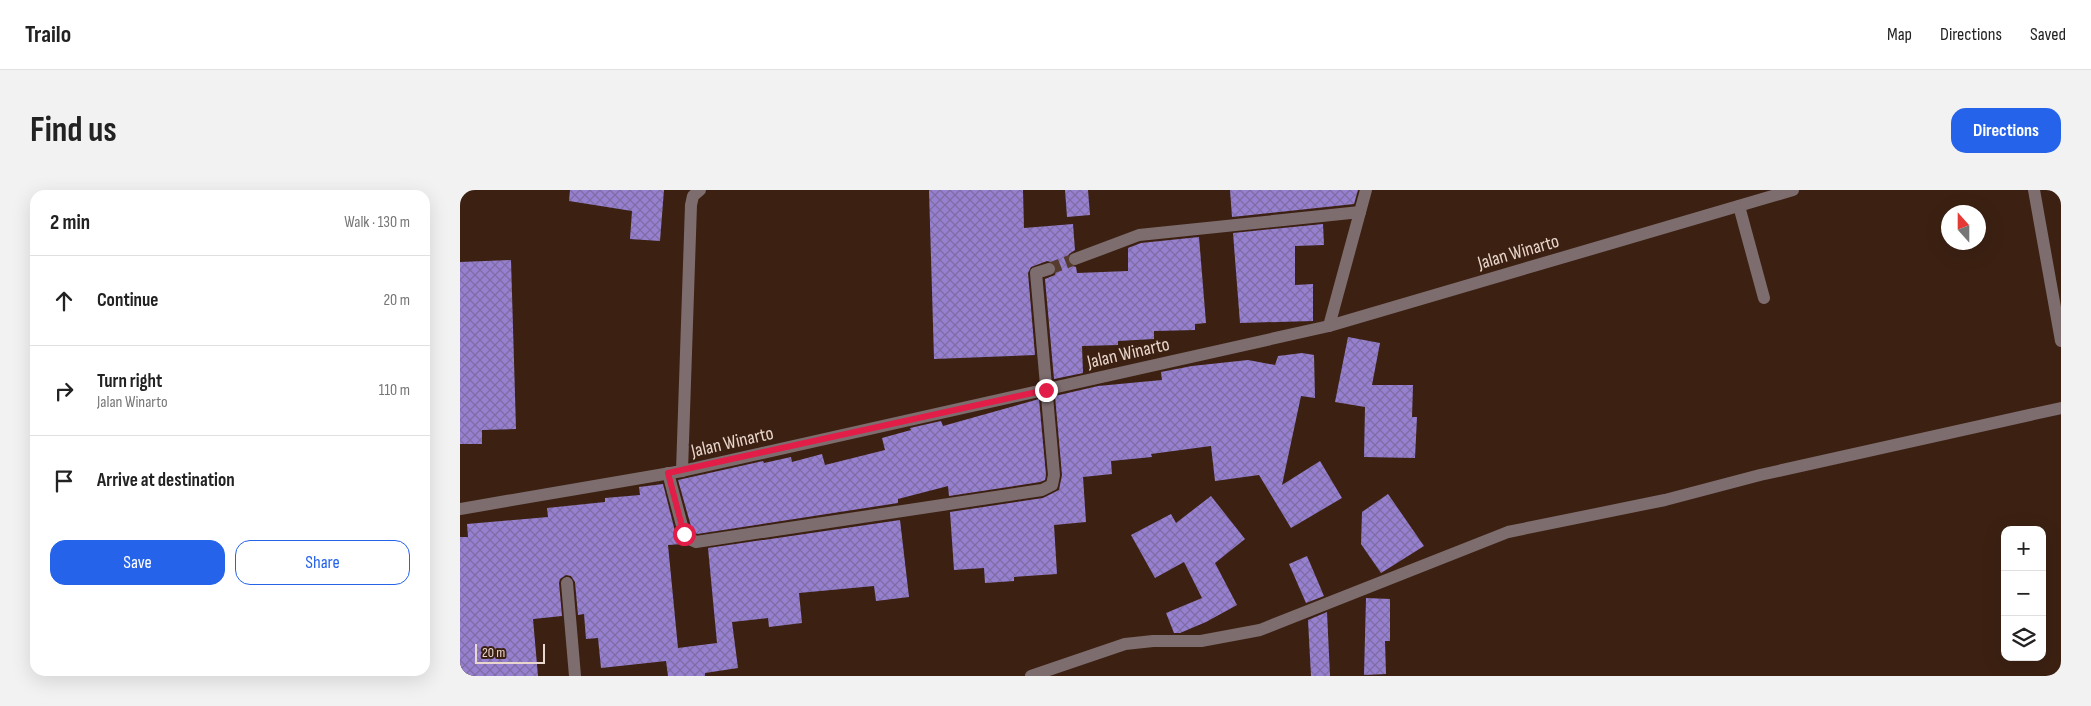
<!DOCTYPE html>
<meta charset="utf-8">
<style>
:root{--surface:#fff;--page:#f2f2f2;--text:#222;--muted:#767676;--line:#e0e0e0;--accent:#2563eb}
body{margin:0;font-family:"Sofia Sans Condensed",sans-serif;background:var(--page);color:var(--text)}
.controls{position:absolute;right:15px;bottom:15px;display:grid;overflow:hidden;border-radius:10px;box-shadow:0 5px 20px #0002}
.controls button{width:45px;height:45px;display:grid;place-items:center;padding:0;border:0;border-bottom:1px solid var(--line);background:var(--surface);color:var(--text);font:25px sans-serif}
.compass{position:absolute;left:1481px;top:15px;width:45px;height:45px;border-radius:50%;background:var(--surface);box-shadow:0 5px 20px #0002;rotate:339deg}
.scale{position:absolute;left:15px;bottom:12px;width:70px;box-sizing:border-box;padding-left:5px;border:2px solid #e9d6cd;border-top:0;font-size:14px;line-height:18px;white-space:nowrap;color:#e9d6cd;-webkit-text-stroke:4px #3c2112;paint-order:stroke}
.stop{position:absolute;width:15px;height:15px;margin:-11px;border:4px solid #e11d48;border-radius:50%;background:#fff}
.stop.end{background:#e11d48;border-color:#fff;box-shadow:0 1px 5px #0008}
.list{margin:0;padding:0;list-style:none}
h2{display:flex;justify-content:space-between;align-items:center;height:65px;margin:0;padding:0 20px;font-size:21px}
h2 small{font-size:16px;font-weight:400;color:var(--muted)}
.list li{display:grid;grid-template-columns:32px 1fr auto;gap:15px;align-items:center;box-sizing:border-box;height:90px;padding:0 20px;border-top:1px solid var(--line)}
.list b{display:block;font-size:19px;white-space:nowrap}
.list p{margin:0;font-size:16px;white-space:nowrap;color:var(--muted)}
.list em{font-size:16px;font-style:normal;color:var(--muted)}
.actions{display:flex;gap:10px;padding:15px 20px}
.actions a{flex:1;padding:11px 0;border:1px solid var(--accent);border-radius:15px;text-align:center;font-size:18px;color:var(--accent)}
.actions .main{background:var(--accent);color:#fff}
.icon{flex:none;width:28px;height:28px;fill:none;stroke:currentColor;stroke-width:2;stroke-linecap:round;stroke-linejoin:round}
.map{position:relative;flex:none;width:1601px;height:486px;overflow:hidden;border-radius:15px}
header{display:flex;align-items:center;gap:30px;box-sizing:border-box;height:70px;padding:0 25px;background:var(--surface);border-bottom:1px solid var(--line)}
header strong{font-size:24px}
nav{display:flex;gap:28px;margin-inline-start:auto;font-size:18px}
.intro{display:flex;align-items:center;justify-content:space-between;box-sizing:border-box;height:120px;padding:0 30px}
h1{margin:0;font-size:35px}
.button{padding:12px 22px;border-radius:15px;background:var(--accent);color:#fff;font-size:18px;font-weight:700}
main{display:flex;gap:30px;padding:0 30px}
aside{flex:1;background:var(--surface);border-radius:15px;box-shadow:0 5px 20px #0002}
.map>svg:first-child{display:block}
</style>
<header>
<strong>Trailo</strong>
<nav><a>Map</a><a>Directions</a><a>Saved</a></nav>
</header>
<div class="intro"><h1>Find us</h1><a class="button">Directions</a></div>
<main>
<aside>
<h2>2 min<small>Walk · 130 m</small></h2>
<ul class="list">
<li><svg class="icon" aria-label="ahead" viewBox="0 0 24 24"><path d="M12 20V5M6 11l6-6 6 6"/></svg><div><b>Continue</b></div><em>20 m</em></li>
<li><svg class="icon" aria-label="right" viewBox="0 0 24 24"><path d="M7 20v-9h11M14 6l5 5-5 5"/></svg><div><b>Turn right</b><p>Jalan Winarto</p></div><em>110 m</em></li>
<li><svg class="icon" aria-label="arrive" viewBox="0 0 24 24"><path d="M6 21V4h12l-3 4 3 4H6"/></svg><div><b>Arrive at destination</b></div></li>
</ul>
<div class="actions"><a class="main">Save</a><a>Share</a></div>
</aside>
<div class="map">
<svg width="1601" height="486" viewBox="0 0 1601 486">
<defs>
<pattern id="building-cross-hatch" width="8" height="8" patternUnits="userSpaceOnUse" patternTransform="scale(1.25)"><rect width="8" height="8" fill="#9680cf"/><path d="M0 0l8 8M0 8l8-8" fill="none" stroke="#7e6da4"/></pattern>
</defs>
<rect width="100%" height="100%" fill="#3c2112"/>
<g fill="url(#building-cross-hatch)">
<path d="M 110,0 L 204,0 L 200,51 L 170,49 L 172,21 L 109,11 Z"/>
<path d="M 469,0 L 563,0 L 564,38 L 613,34 L 615,60 L 609,64 L 607,68 L 610,75 L 616,77 L 617,83 L 668,81 L 668,58 L 681,53 L 739,47 L 746,133 L 735,134 L 735,140 L 694,141 L 694,149 L 658,151 L 658,155 L 622,156 L 623,183 L 594,189 L 585,89 L 595,85 L 597,77 L 594,73 L 587,71 L 571,77 L 568,83 L 575,165 L 474,169 Z"/>
<path d="M 605,0 L 628,0 L 630,25 L 607,27 Z"/>
<path d="M 770,0 L 898,0 L 894,14 L 772,27 Z"/>
<path d="M 863,34 L 864,55 L 835,56 L 835,95 L 853,94 L 853,131 L 780,133 L 773,43 Z"/>
<path d="M 51,70 L 56,239 L 22,240 L 22,254 L 0,254 L 0,72 Z"/>
<path d="M 888,147 L 920,153 L 912,195 L 953,195 L 952,227 L 957,227 L 955,268 L 904,267 L 905,217 L 875,212 Z"/>
<path d="M 842,163 L 854,165 L 855,208 L 841,206 L 822,295 L 860,271 L 882,308 L 831,338 L 799,285 L 755,291 L 751,256 L 691,264 L 692,267 L 651,271 L 652,284 L 623,287 L 626,332 L 594,335 L 597,384 L 554,387 L 554,391 L 525,393 L 524,378 L 494,380 L 490,322 L 583,308 L 599,300 L 602,285 L 595,206 L 638,196 L 702,190 L 701,182 L 732,176 L 788,170 L 815,175 L 818,166 Z"/>
<path d="M 579,209 L 586,285 L 585,290 L 580,292 L 489,306 L 488,296 L 438,309 L 438,313 L 237,344 L 232,340 L 218,290 L 303,271 L 304,273 L 331,267 L 332,272 L 362,264 L 365,275 L 425,260 L 422,248 L 451,240 L 450,238 L 481,231 L 483,236 Z"/>
<path d="M 203,294 L 216,345 L 222,354 L 208,355 L 218,458 L 257,453 L 248,358 L 440,330 L 449,407 L 416,411 L 414,396 L 339,403 L 342,433 L 309,437 L 308,428 L 272,432 L 278,478 L 245,483 L 245,486 L 208,486 L 206,471 L 141,478 L 138,448 L 126,449 L 124,424 L 118,425 L 115,392 L 111,386 L 106,385 L 100,389 L 99,393 L 102,426 L 73,429 L 78,486 L 0,486 L 0,347 L 8,347 L 7,334 L 88,327 L 87,318 L 145,312 L 145,308 L 180,305 L 179,297 Z"/>
<path d="M 928,304 L 964,356 L 921,383 L 901,354 L 902,322 Z"/>
<path d="M 751,306 L 785,349 L 755,373 L 777,415 L 746,432 L 720,443 L 714,443 L 706,423 L 742,408 L 724,372 L 695,388 L 671,345 L 711,324 L 716,333 Z"/>
<path d="M 847,366 L 864,406 L 846,413 L 829,374 Z"/>
<path d="M 906,408 L 930,409 L 930,451 L 925,451 L 926,484 L 904,485 Z"/>
<path d="M 867,422 L 870,486 L 851,486 L 848,430 Z"/>
</g>
<g fill="none" stroke-linecap="round" stroke-linejoin="round">
<path stroke="#563c2e" stroke-width="12" stroke-dasharray="12 6" stroke-linecap="butt" d="M 589,79 L 615,69"/>
<g stroke="#7e6d6e" stroke-width="12">
<path d="M 1574,0 L 1601,151"/>
<path d="M 1279,16 L 1304,108"/>
<path d="M 615,69 L 679,45 L 900,22"/>
<path d="M 869,136 L 906,0"/>
<path d="M 222,281 L 231,15 L 233,6 L 240,0"/>
<path d="M 208,283 L 224,343 L 227,348 L 236,352 L 582,300 L 592,295 L 594,285 L 576,83 L 589,79"/>
<path d="M 0,319 L 222,281 L 869,136 L 1333,0"/>
<path d="M 107,393 L 115,486"/>
<path d="M 571,486 L 665,454 L 693,451 L 741,451 L 800,440 L 1048,342 L 1205,310 L 1300,285 L 1601,218"/>
</g>
</g>
<g fill="none" stroke-linecap="round" stroke-linejoin="round">
<path stroke="#e11d48" stroke-width="6" d="M 224,344 L 208,283 L 586,200"/>
</g>
<g text-anchor="middle" stroke-width="5" stroke-linejoin="round" paint-order="stroke">
<g font-size="19" fill="#e9d6cd" stroke="#3c2112">
<text transform="translate(1058 61) rotate(-16)" y="7">Jalan Winarto</text>
<text transform="translate(668 162) rotate(-13)" y="7">Jalan Winarto</text>
<text transform="translate(272 251) rotate(-13)" y="7">Jalan Winarto</text>
</g>
</g>
</svg>
<div class="controls">
<button>+</button>
<button>−</button>
<button><svg class="icon" aria-label="layers" viewBox="0 0 24 24"><path d="M12 4l9 5-9 5-9-5zM3 14l9 5 9-5"/></svg></button>
</div>
<svg class="compass" viewBox="-18 -18 36 36"><path d="M0-13l5 13h-10z" fill="#e53935"/><path d="M0 13l5-13h-10z" fill="#767676"/></svg>
<div class="scale">20 m</div>
<div class="stop" style="left:224px;top:344px"></div>
<div class="stop end" style="left:586px;top:200px"></div>
</div>
</main>
